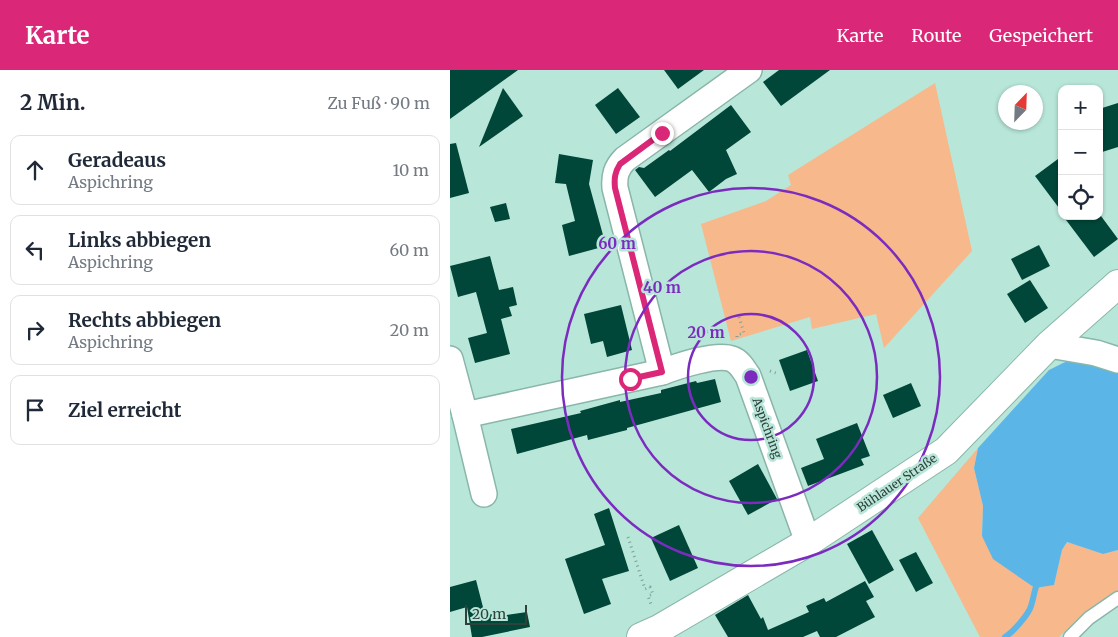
<!DOCTYPE html>
<html lang="de">
<meta charset="utf-8">
<style>
:root{--surface:#fff;--page:#f6f6f7;--text:#1f2937;--muted:#747a83;--line:#e0e1e3;--accent:#db2777}
body{margin:0;font-family:Merriweather,serif;background:var(--page);color:var(--text)}
.controls{position:absolute;right:15px;top:15px;display:grid;overflow:hidden;border-radius:10px;box-shadow:0 1px 4px #0004}
.controls button{width:45px;height:45px;display:grid;place-items:center;padding:0;border:0;border-bottom:1px solid var(--line);background:var(--surface);color:var(--text);font:25px sans-serif}
.compass{position:absolute;left:548px;top:15px;width:45px;height:45px;border-radius:50%;background:var(--surface);box-shadow:0 1px 4px #0004;rotate:23deg}
.scale{position:absolute;left:15px;bottom:12px;width:62px;box-sizing:border-box;padding-left:5px;border:2px solid #2e413b;border-top:0;font-size:14px;line-height:18px;white-space:nowrap;color:#2e413b;-webkit-text-stroke:4px #b8e6d9;paint-order:stroke}
.stop{position:absolute;width:15px;height:15px;margin:-11px;border:4px solid #db2777;border-radius:50%;background:#fff}
.stop.end{background:#db2777;border-color:#fff;box-shadow:0 1px 5px #0008}
.list{margin:0;padding:0;list-style:none}
h2{display:flex;justify-content:space-between;align-items:center;height:65px;margin:0;padding:0 20px;font-size:21px}
h2 small{font-size:16px;font-weight:400;color:var(--muted)}
.list li{display:grid;grid-template-columns:32px 1fr auto;gap:15px;align-items:center;box-sizing:border-box;height:70px;margin:0 10px 10px;padding:0 10px;border:1px solid var(--line);border-radius:10px}
.list b{display:block;font-size:19px;white-space:nowrap}
.list p{margin:0;font-size:16px;white-space:nowrap;color:var(--muted)}
.list em{font-size:16px;font-style:normal;color:var(--muted)}
.icon{flex:none;width:28px;height:28px;fill:none;stroke:currentColor;stroke-width:2;stroke-linecap:round;stroke-linejoin:round}
.map{position:relative;flex:none;width:668px;height:567px;overflow:hidden}
header{display:flex;align-items:center;gap:30px;box-sizing:border-box;height:70px;padding:0 25px;background:var(--accent);color:#fff}
header strong{font-size:24px}
nav{display:flex;gap:28px;margin-inline-start:auto;font-size:18px}
main{display:flex}
aside{flex:1;background:var(--surface)}
.map>svg:first-child{display:block}
</style>
<header>
<strong>Karte</strong>
<nav><a>Karte</a><a>Route</a><a>Gespeichert</a></nav>
</header>
<main>
<aside>
<h2>2 Min.<small>Zu Fuß · 90 m</small></h2>
<ul class="list">
<li><svg class="icon" aria-label="ahead" viewBox="0 0 24 24"><path d="M12 20V5M6 11l6-6 6 6"/></svg><div><b>Geradeaus</b><p>Aspichring</p></div><em>10 m</em></li>
<li><svg class="icon" aria-label="left" viewBox="0 0 24 24"><path d="M17 20v-9H6M10 6l-5 5 5 5"/></svg><div><b>Links abbiegen</b><p>Aspichring</p></div><em>60 m</em></li>
<li><svg class="icon" aria-label="right" viewBox="0 0 24 24"><path d="M7 20v-9h11M14 6l5 5-5 5"/></svg><div><b>Rechts abbiegen</b><p>Aspichring</p></div><em>20 m</em></li>
<li><svg class="icon" aria-label="arrive" viewBox="0 0 24 24"><path d="M6 21V4h12l-3 4 3 4H6"/></svg><div><b>Ziel erreicht</b></div></li>
</ul>
</aside>
<div class="map">
<svg width="668" height="567" viewBox="0 0 668 567">
<rect width="100%" height="100%" fill="#b8e6d9"/>
<g fill="#f7b88c">
<path d="M 485,13 L 522,181 L 434,278 L 426,244 L 362,259 L 360,247 L 281,271 L 251,154 L 316,131 L 341,115 L 338,105 Z"/>
<path d="M 528,378 L 524,398 L 533,436 L 532,466 L 604,515 L 612,480 L 617,472 L 653,484 L 668,480 L 668,521 L 631,547 L 609,567 L 530,567 L 468,448 Z"/>
</g>
<path fill="#5cb5e7" d="M 624,289 L 668,298 L 668,480 L 653,484 L 617,472 L 612,480 L 604,515 L 585,518 L 543,489 L 532,466 L 533,436 L 524,398 L 528,378 L 599,300 L 613,293 Z"/>
<g fill="none" stroke-linecap="round" stroke-linejoin="round">
<path stroke="#5cb5e7" stroke-width="6" d="M 555,567 C 563,562 579,544 581,536 C 584,527 584,520 588,512"/>
</g>
<g fill="#004639">
<path d="M 0,0 L 68,0 L 0,49 Z"/>
<path d="M 214,0 L 254,0 L 228,19 Z"/>
<path d="M 329,0 L 380,0 L 331,36 L 313,12 Z"/>
<path d="M 53,18 L 73,46 L 29,77 Z"/>
<path d="M 168,18 L 190,47 L 166,64 L 145,35 Z"/>
<path d="M 668,33 L 668,77 L 649,83 L 649,39 Z"/>
<path d="M 281,35 L 301,62 L 276,80 L 287,104 L 276,109 L 259,122 L 242,100 L 205,127 L 185,100 L 189,97 L 194,98 L 219,80 L 220,81 Z"/>
<path d="M 6,73 L 19,123 L 0,128 L 0,74 Z"/>
<path d="M 109,84 L 143,90 L 139,114 L 156,176 L 119,186 L 112,155 L 125,151 L 116,114 L 105,113 Z"/>
<path d="M 612,86 L 612,142 L 585,106 Z"/>
<path d="M 56,133 L 60,149 L 45,152 L 40,137 Z"/>
<path d="M 613,146 L 651,146 L 668,169 L 644,187 Z"/>
<path d="M 589,175 L 600,196 L 572,210 L 561,189 Z"/>
<path d="M 40,186 L 49,220 L 63,217 L 67,235 L 59,237 L 62,246 L 51,249 L 60,284 L 25,293 L 18,268 L 37,263 L 26,222 L 8,227 L 0,196 Z"/>
<path d="M 580,210 L 598,238 L 575,253 L 557,224 Z"/>
<path d="M 171,235 L 182,280 L 157,287 L 153,271 L 141,274 L 134,244 Z"/>
<path d="M 357,280 L 368,311 L 340,321 L 329,290 Z"/>
<path d="M 265,309 L 271,332 L 177,358 L 177,360 L 138,370 L 137,365 L 67,384 L 61,359 L 131,343 L 130,341 L 170,330 L 170,332 L 211,323 L 211,320 L 246,311 L 247,313 Z"/>
<path d="M 461,313 L 471,336 L 443,348 L 433,325 Z"/>
<path d="M 407,353 L 420,386 L 411,389 L 414,395 L 358,416 L 351,398 L 374,389 L 366,369 Z"/>
<path d="M 308,394 L 327,429 L 298,445 L 279,411 Z"/>
<path d="M 159,438 L 179,501 L 152,509 L 161,534 L 134,544 L 115,489 L 155,475 L 144,444 Z"/>
<path d="M 229,455 L 248,498 L 220,511 L 201,468 Z"/>
<path d="M 422,460 L 444,500 L 419,514 L 397,474 Z"/>
<path d="M 466,482 L 483,513 L 466,522 L 449,490 Z"/>
<path d="M 26,510 L 35,545 L 42,544 L 43,547 L 77,542 L 80,557 L 32,567 L 22,567 L 17,537 L 0,542 L 0,517 Z"/>
<path d="M 415,511 L 424,527 L 416,531 L 425,547 L 386,567 L 370,567 L 367,561 L 353,567 L 278,567 L 265,545 L 298,525 L 311,549 L 313,547 L 318,560 L 359,542 L 356,536 L 374,528 L 376,532 Z"/>
</g>
<g fill="none" stroke-linecap="round" stroke-linejoin="round">
<defs>
<path id="service" d="M 620,567 L 639,548 L 668,528"/>
<g id="minor">
<path d="M 599,275 L 646,283 L 668,290"/>
<path d="M 0,289 L 15,345 L 212,302 C 228,296 267,283 282,289 C 290,292 293,299 298,306 L 358,472"/>
<path d="M 212,302 L 165,118 C 164,106 166,98 175,89 L 299,0"/>
<path d="M 15,345 L 34,424"/>
</g>
<path id="tertiary" d="M 191,567 L 209,559 L 358,472 L 496,381 L 599,275 L 668,214"/>
</defs>
<use href="#service" stroke="#89b6a9" stroke-width="15"/>
<use href="#minor" stroke="#89b6a9" stroke-width="28"/>
<use href="#tertiary" stroke="#89b6a9" stroke-width="30"/>
<g stroke="#7ea096" stroke-width="3" stroke-dasharray="1 4" stroke-linecap="butt">
<path d="M 287,267 L 287,265 L 294,263 L 289,247"/>
<path d="M 320,301 L 329,304"/>
<path d="M 178,467 L 195,519 L 200,517 L 203,524 L 198,526 L 202,537"/>
</g>
<use href="#service" stroke="#fff" stroke-width="12"/>
<use href="#minor" stroke="#fff" stroke-width="25"/>
<use href="#tertiary" stroke="#fff" stroke-width="28"/>
</g>
<g fill="none" stroke-linecap="round" stroke-linejoin="round">
<path stroke="#db2777" stroke-width="6" d="M 180,309 L 212,302 L 165,118 C 164,108 165,102 170,94 L 212,63"/>
</g>
<g fill="none" stroke="#7b2cbf" stroke-width="2.5">
<circle cx="301" cy="307" r="63"/>
<circle cx="301" cy="307" r="126"/>
<circle cx="301" cy="307" r="189"/>
</g>
<g text-anchor="middle" stroke-width="5" stroke-linejoin="round" paint-order="stroke">
<g font-size="12" fill="#2e413b" stroke="#b8e6d9">
<text transform="translate(317 358) rotate(70)" y="4">Aspichring</text>
<text transform="translate(447 413) rotate(-34)" y="4">Bühlauer Straße</text>
</g>
</g>
<circle cx="301" cy="307" r="8" fill="#7b2cbf" stroke="#b8e6d9" stroke-width="2.5"/>
<g font-size="15" text-anchor="middle" font-weight="bold" fill="#7b2cbf" stroke="#b8e6d9" stroke-width="5" stroke-linejoin="round" paint-order="stroke">
<text x="167" y="179">60 m</text>
<text x="212" y="223">40 m</text>
<text x="256" y="268">20 m</text>
</g>
</svg>
<div class="controls">
<button>+</button>
<button>−</button>
<button><svg class="icon" aria-label="locate" viewBox="0 0 24 24"><circle cx="12" cy="12" r="6"/><path d="M12 2v4M12 18v4M2 12h4M18 12h4"/></svg></button>
</div>
<svg class="compass" viewBox="-18 -18 36 36"><path d="M0-13l5 13h-10z" fill="#e53935"/><path d="M0 13l5-13h-10z" fill="#747a83"/></svg>
<div class="scale">20 m</div>
<div class="stop" style="left:180px;top:309px"></div>
<div class="stop end" style="left:212px;top:63px"></div>
</div>
</main>
